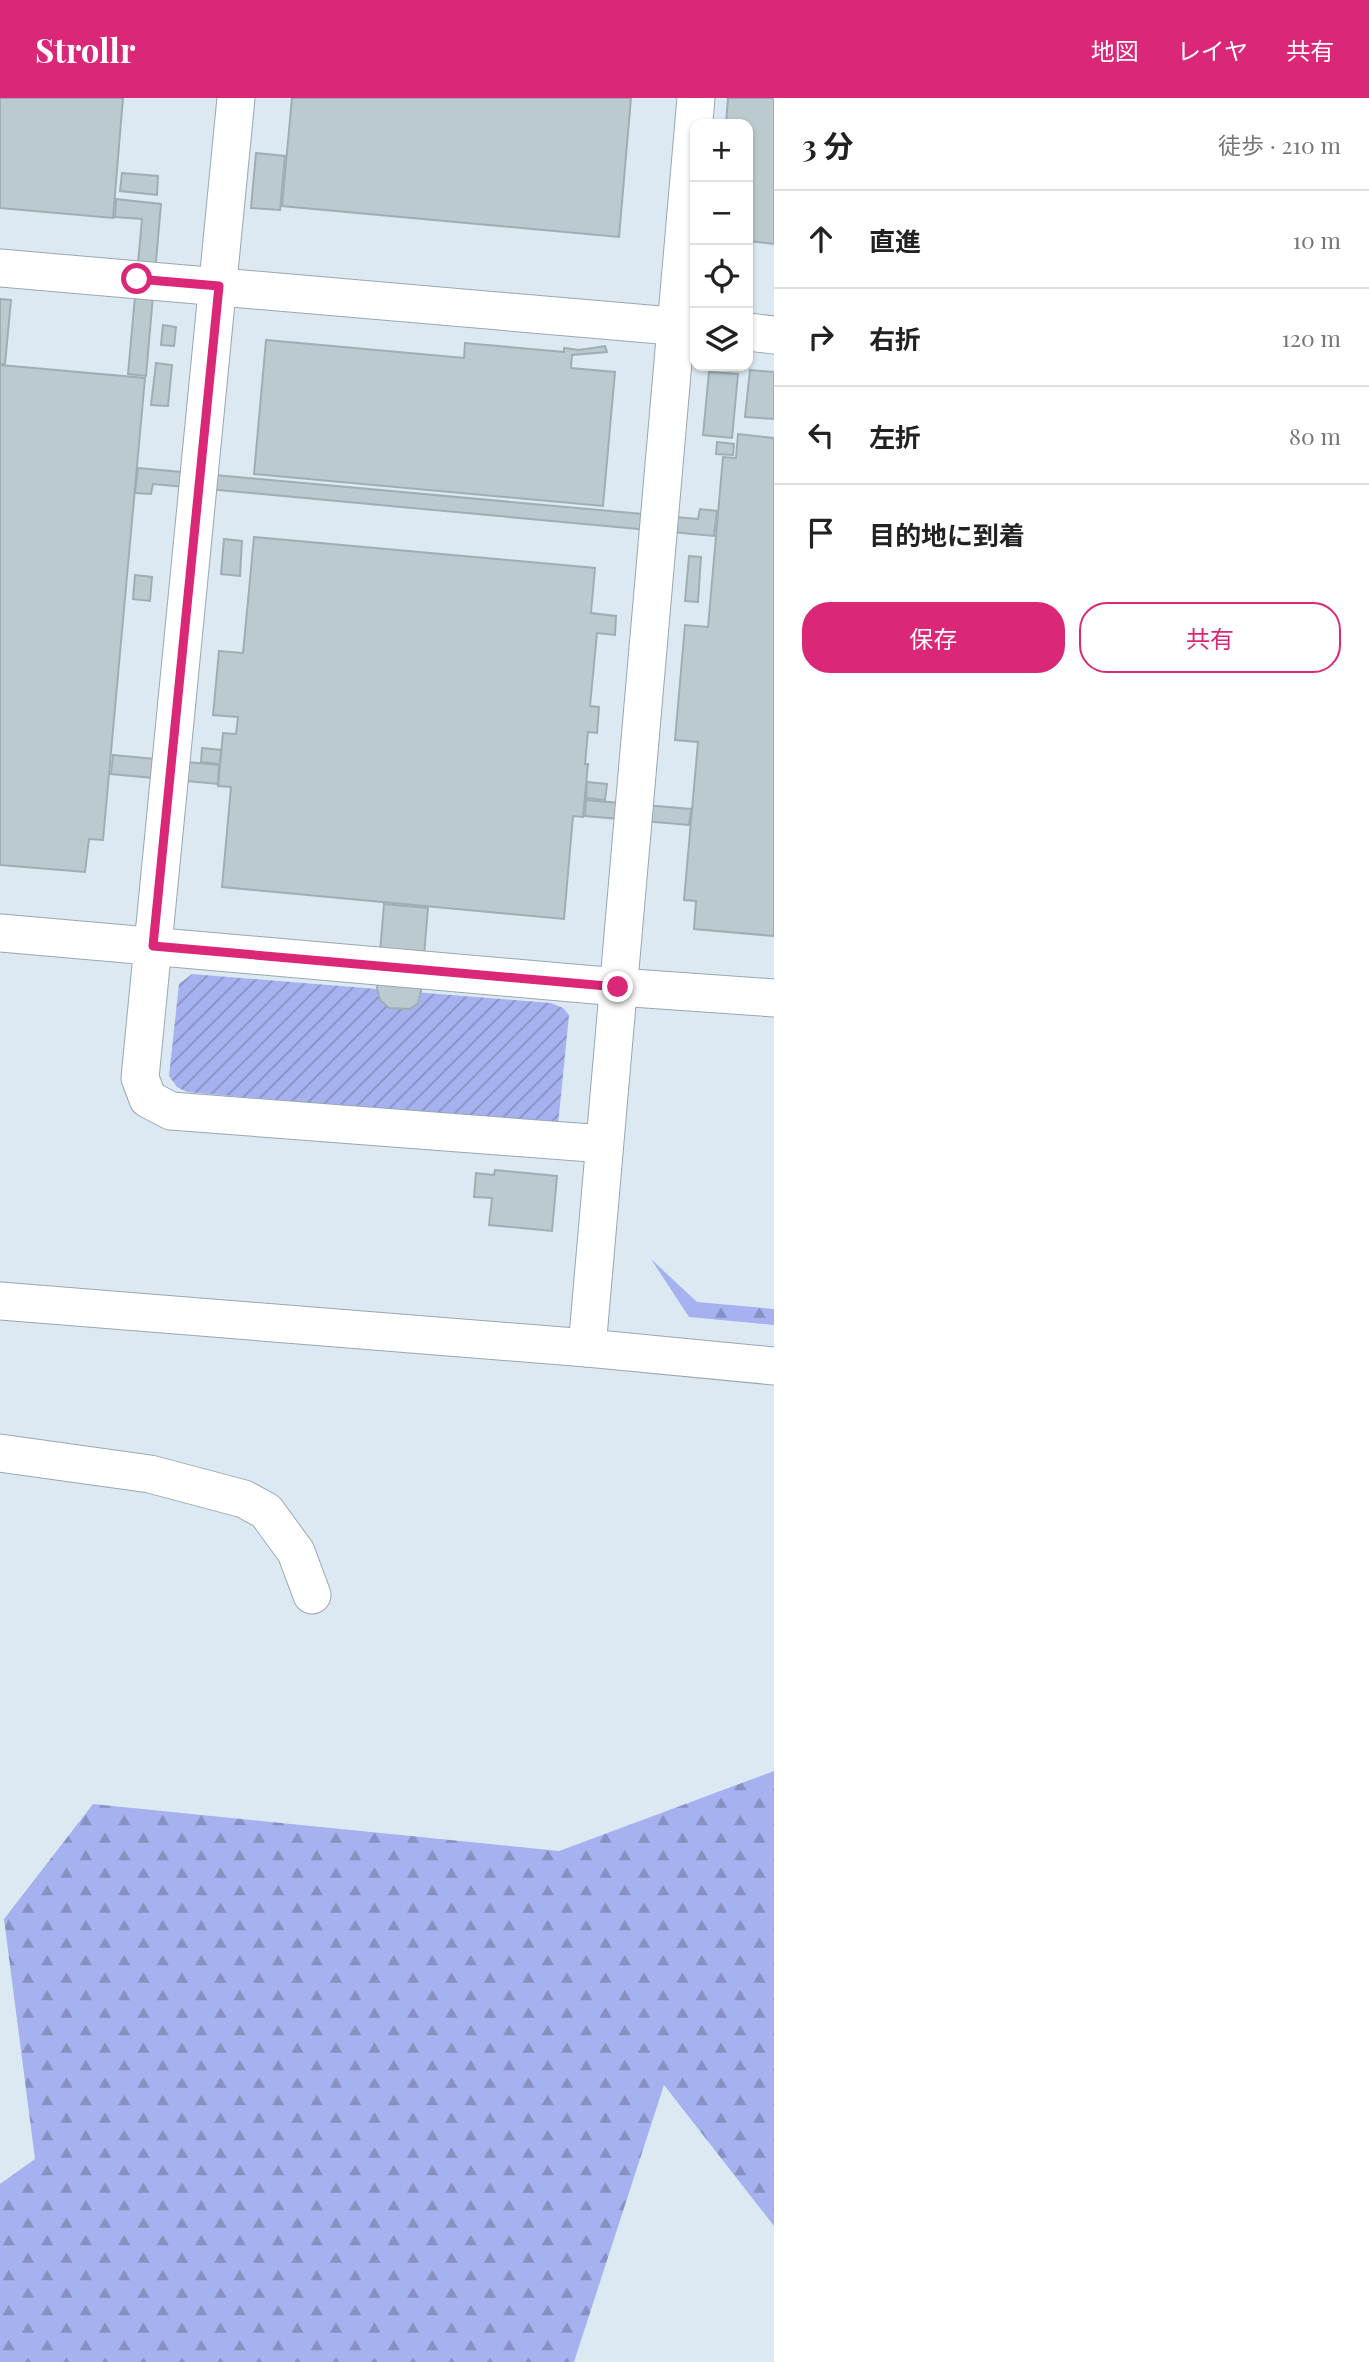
<!DOCTYPE html>
<html lang="ja">
<meta charset="utf-8">
<style>
:root{--surface:#fff;--page:#f6f6f6;--text:#222;--muted:#767676;--line:#e0e0e0;--accent:#db2777}
body{margin:0;font-family:"Playfair Display","Noto Sans JP",serif;background:var(--page);color:var(--text)}
.controls{position:absolute;right:21px;top:21px;display:grid;overflow:hidden;border-radius:14px;box-shadow:0 2px 5px #0004}
.controls button{width:63px;height:63px;display:grid;place-items:center;padding:0;border:0;border-bottom:2px solid var(--line);background:var(--surface);color:var(--text);font:35px sans-serif}
.stop{position:absolute;width:21px;height:21px;margin:-16px;border:5px solid #db2777;border-radius:50%;background:#fff}
.stop.end{background:#db2777;border-color:#fff;box-shadow:0 2px 7px #0008}
.list{margin:0;padding:0;list-style:none}
h2{display:flex;justify-content:space-between;align-items:center;height:91px;margin:0;padding:0 28px;font-size:30px}
h2 small{font-size:23px;font-weight:400;color:var(--muted)}
.list li{display:grid;grid-template-columns:46px 1fr auto;gap:21px;align-items:center;box-sizing:border-box;height:98px;padding:0 28px;border-top:2px solid var(--line)}
.list b{display:block;font-size:26px;white-space:nowrap}
.list em{font-size:23px;font-style:normal;color:var(--muted)}
.actions{display:flex;gap:14px;padding:21px 28px}
.actions a{flex:1;padding:16px 0;border:2px solid var(--accent);border-radius:28px;text-align:center;font-size:24px;color:var(--accent)}
.actions .main{background:var(--accent);color:#fff}
.icon{flex:none;width:38px;height:38px;fill:none;stroke:currentColor;stroke-width:2;stroke-linecap:round;stroke-linejoin:round}
.map{position:relative;flex:none;width:774px;height:2264px;overflow:hidden}
header{display:flex;align-items:center;gap:42px;box-sizing:border-box;height:98px;padding:0 35px;background:var(--accent);color:#fff}
header strong{font-size:33px}
nav{display:flex;gap:38px;margin-inline-start:auto;font-size:24px}
main{display:flex}
aside{flex:1;background:var(--surface)}
.map>svg:first-child{display:block}
</style>
<header>
<strong>Strollr</strong>
<nav><a>地図</a><a>レイヤ</a><a>共有</a></nav>
</header>
<main>
<div class="map">
<svg width="774" height="2264" viewBox="0 0 774 2264">
<defs>
<pattern id="forest-firs" width="22" height="20" patternUnits="userSpaceOnUse" patternTransform="scale(1.75)"><rect width="22" height="20" fill="#a6b2f0"/><path d="M5 1l3.5 6h-7zM16 11l3.5 6h-7z" fill="#8790c2"/></pattern>
<pattern id="garden-furrows" width="10" height="10" patternUnits="userSpaceOnUse" patternTransform="scale(1.75)"><rect width="10" height="10" fill="#a6b2f0"/><path d="M-1 1l2-2M0 10L10 0M9 11l2-2" fill="none" stroke="#8790c2"/></pattern>
</defs>
<rect width="100%" height="100%" fill="#dce9f2"/>
<g fill="url(#forest-firs)">
<path d="M 651,1161 L 697,1204 L 774,1211 L 774,1227 L 689,1219 Z"/>
<path d="M 774,1673 L 774,2128 L 664,1987 L 574,2264 L 0,2264 L 0,2086 L 35,2061 L 4,1821 L 93,1706 L 559,1753 Z"/>
</g>
<path fill="url(#garden-furrows)" d="M 192,876 L 551,905 L 563,910 L 569,917 L 558,1027 L 187,994 L 177,989 L 169,978 L 179,886 Z"/>
<g fill="#bacacf" stroke="#9eaeb3" stroke-width="2">
<path d="M 0,0 L 123,0 L 113,120 L 0,110 Z"/>
<path d="M 292,0 L 631,0 L 619,139 L 282,108 Z"/>
<path d="M 728,0 L 774,0 L 774,146 L 748,143 L 748,26 L 726,26 Z"/>
<path d="M 256,55 L 285,58 L 280,112 L 251,110 Z"/>
<path d="M 122,75 L 158,78 L 157,97 L 120,93 Z"/>
<path d="M 116,101 L 161,106 L 146,278 L 128,276 L 142,121 L 115,119 Z"/>
<path d="M 0,201 L 11,202 L 5,266 L 0,266 Z"/>
<path d="M 163,227 L 176,229 L 174,248 L 161,247 Z"/>
<path d="M 266,242 L 464,260 L 465,245 L 564,254 L 564,250 L 579,252 L 605,248 L 607,254 L 572,257 L 571,270 L 615,274 L 603,408 L 254,376 Z"/>
<path d="M 156,265 L 172,267 L 168,308 L 151,307 Z"/>
<path d="M 0,267 L 145,280 L 103,742 L 89,741 L 85,774 L 0,767 Z"/>
<path d="M 750,272 L 774,274 L 774,321 L 745,319 Z"/>
<path d="M 709,274 L 738,276 L 732,340 L 703,337 Z"/>
<path d="M 738,336 L 774,340 L 774,838 L 694,831 L 696,803 L 684,802 L 698,644 L 675,642 L 685,527 L 708,529 L 723,359 L 736,360 Z"/>
<path d="M 717,344 L 734,346 L 733,357 L 716,356 Z"/>
<path d="M 138,370 L 698,421 L 700,411 L 717,413 L 714,438 L 153,386 L 151,396 L 135,395 Z"/>
<path d="M 254,439 L 595,470 L 591,515 L 616,518 L 615,537 L 597,535 L 590,608 L 599,609 L 597,635 L 588,634 L 585,666 L 588,666 L 583,719 L 573,718 L 564,821 L 222,789 L 231,689 L 218,688 L 223,635 L 236,636 L 238,619 L 213,617 L 219,553 L 243,555 Z"/>
<path d="M 224,441 L 242,443 L 240,478 L 221,476 Z"/>
<path d="M 689,458 L 701,459 L 698,504 L 685,503 Z"/>
<path d="M 135,477 L 152,479 L 150,503 L 133,501 Z"/>
<path d="M 202,650 L 221,652 L 220,666 L 201,664 Z"/>
<path d="M 113,657 L 219,667 L 218,686 L 111,676 Z"/>
<path d="M 587,684 L 607,686 L 605,702 L 586,700 Z"/>
<path d="M 586,702 L 691,711 L 689,727 L 585,718 Z"/>
<path d="M 384,806 L 428,810 L 421,893 L 418,905 L 410,911 L 389,910 L 380,902 L 377,891 Z"/>
<path d="M 495,1072 L 557,1078 L 552,1133 L 489,1127 L 492,1100 L 474,1099 L 476,1075 L 494,1077 Z"/>
</g>
<g fill="none" stroke-linecap="round" stroke-linejoin="round">
<defs>
<g id="minor">
<path d="M 236,0 L 140,980 L 148,1001 L 171,1013 L 604,1046"/>
<path d="M 0,170 L 695,230"/>
<path d="M 748,234 L 774,237"/>
<path d="M 0,835 L 618,889 L 774,900"/>
<path d="M 0,1203 L 587,1250 L 774,1268"/>
<path d="M 587,1250 L 696,0"/>
<path d="M 0,1355 L 150,1376 L 244,1401 L 266,1413 L 296,1454 L 312,1497"/>
</g>
</defs>
<use href="#minor" stroke="#9aa7af" stroke-width="39"/>
<use href="#minor" stroke="#fff" stroke-width="37"/>
</g>
<g fill="none" stroke-linecap="round" stroke-linejoin="round">
<path stroke="#db2777" stroke-width="9" d="M 137,181 L 219,188 L 153,848 L 618,889"/>
</g>
</svg>
<div class="controls">
<button>+</button>
<button>−</button>
<button><svg class="icon" aria-label="locate" viewBox="0 0 24 24"><circle cx="12" cy="12" r="6"/><path d="M12 2v4M12 18v4M2 12h4M18 12h4"/></svg></button>
<button><svg class="icon" aria-label="layers" viewBox="0 0 24 24"><path d="M12 4l9 5-9 5-9-5zM3 14l9 5 9-5"/></svg></button>
</div>
<div class="stop" style="left:137px;top:181px"></div>
<div class="stop end" style="left:618px;top:889px"></div>
</div>
<aside>
<h2>3 分<small>徒歩 · 210 m</small></h2>
<ul class="list">
<li><svg class="icon" aria-label="ahead" viewBox="0 0 24 24"><path d="M12 20V5M6 11l6-6 6 6"/></svg><div><b>直進</b></div><em>10 m</em></li>
<li><svg class="icon" aria-label="right" viewBox="0 0 24 24"><path d="M7 20v-9h11M14 6l5 5-5 5"/></svg><div><b>右折</b></div><em>120 m</em></li>
<li><svg class="icon" aria-label="left" viewBox="0 0 24 24"><path d="M17 20v-9H6M10 6l-5 5 5 5"/></svg><div><b>左折</b></div><em>80 m</em></li>
<li><svg class="icon" aria-label="arrive" viewBox="0 0 24 24"><path d="M6 21V4h12l-3 4 3 4H6"/></svg><div><b>目的地に到着</b></div></li>
</ul>
<div class="actions"><a class="main">保存</a><a>共有</a></div>
</aside>
</main>
